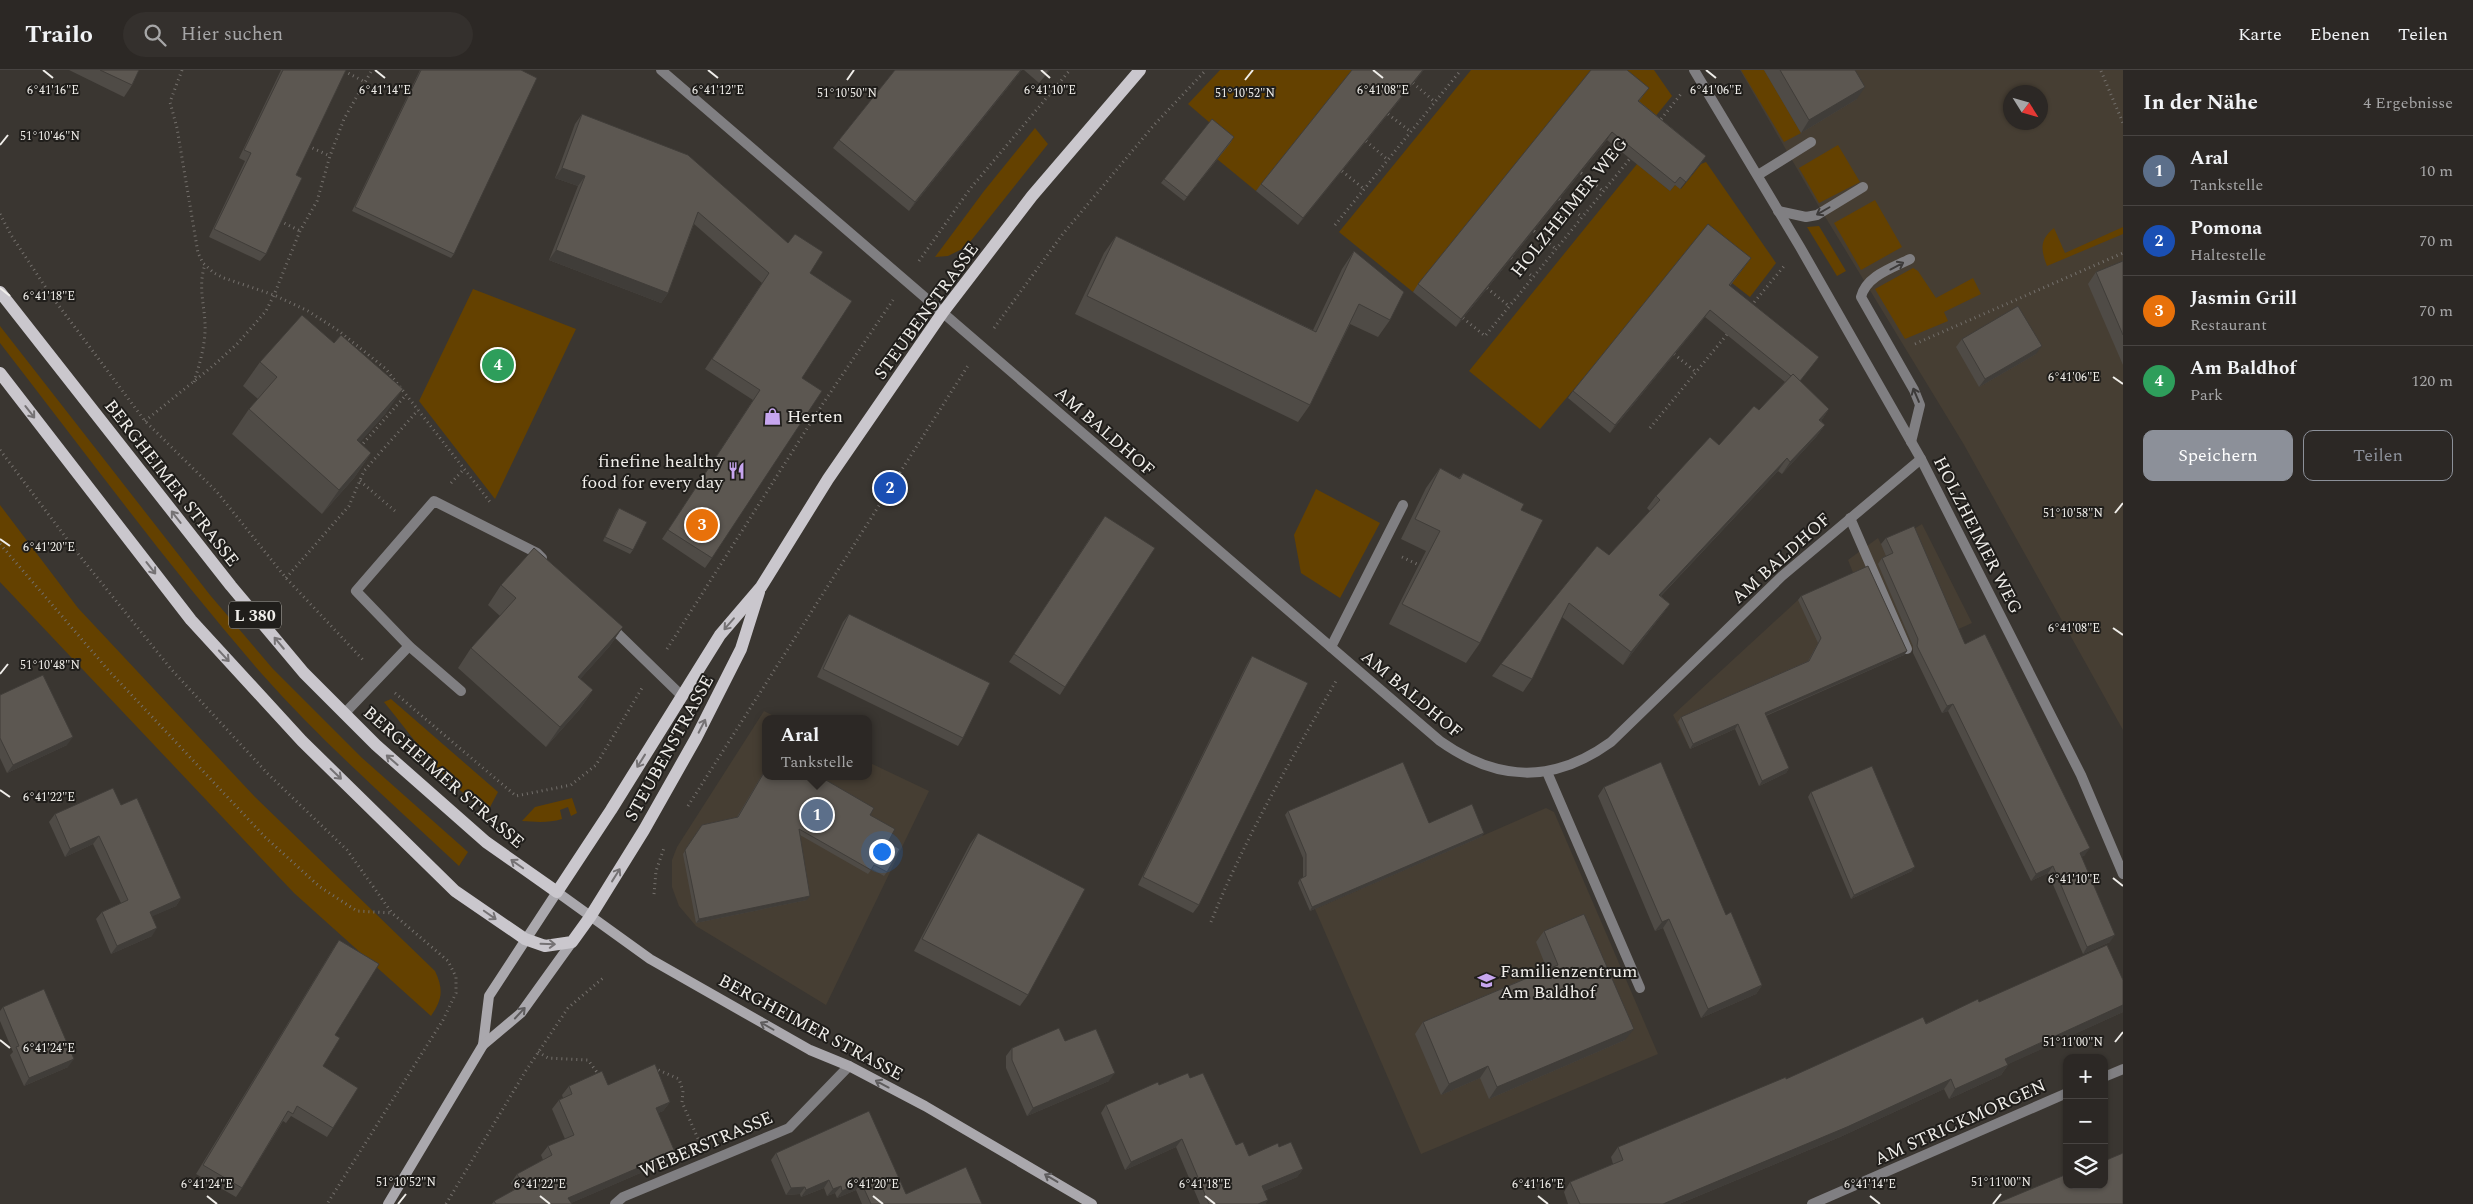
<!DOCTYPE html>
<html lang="de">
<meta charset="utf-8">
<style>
:root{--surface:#2c2825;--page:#34302d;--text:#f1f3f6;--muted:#a6a6a7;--line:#484442;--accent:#8c9099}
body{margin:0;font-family:Spectral,serif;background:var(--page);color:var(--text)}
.controls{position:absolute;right:15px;bottom:15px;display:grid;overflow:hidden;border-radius:10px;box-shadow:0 1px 4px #0004}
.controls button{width:45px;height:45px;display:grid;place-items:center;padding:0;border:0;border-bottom:1px solid var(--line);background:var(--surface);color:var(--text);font:25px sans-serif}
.compass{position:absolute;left:2003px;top:15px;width:45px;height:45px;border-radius:50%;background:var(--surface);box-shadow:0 1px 4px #0004;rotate:127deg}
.you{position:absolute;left:881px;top:781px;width:18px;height:18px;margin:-12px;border:4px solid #fff;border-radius:50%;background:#1a73e8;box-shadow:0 0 0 8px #1a73e833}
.badge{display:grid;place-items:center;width:32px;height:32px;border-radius:50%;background:var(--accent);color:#fff;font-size:16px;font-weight:700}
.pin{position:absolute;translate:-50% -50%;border:2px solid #fff;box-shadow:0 1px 5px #0006}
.popup{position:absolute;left:762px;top:645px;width:110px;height:65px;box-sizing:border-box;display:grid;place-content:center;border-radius:10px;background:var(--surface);filter:drop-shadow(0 1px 4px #0005);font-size:16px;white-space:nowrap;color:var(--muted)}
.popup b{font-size:19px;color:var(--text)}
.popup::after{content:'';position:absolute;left:50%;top:100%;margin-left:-10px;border:10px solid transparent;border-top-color:var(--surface)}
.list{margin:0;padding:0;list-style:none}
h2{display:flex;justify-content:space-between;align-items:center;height:65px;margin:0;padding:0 20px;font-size:21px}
h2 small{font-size:16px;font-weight:400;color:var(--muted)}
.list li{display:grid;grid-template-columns:32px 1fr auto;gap:15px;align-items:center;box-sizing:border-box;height:70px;padding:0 20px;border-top:1px solid var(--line)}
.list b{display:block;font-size:19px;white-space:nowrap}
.list p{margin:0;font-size:16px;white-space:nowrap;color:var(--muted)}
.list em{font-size:16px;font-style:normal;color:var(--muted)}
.actions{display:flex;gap:10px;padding:15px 20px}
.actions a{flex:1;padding:11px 0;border:1px solid var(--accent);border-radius:10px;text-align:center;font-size:18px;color:var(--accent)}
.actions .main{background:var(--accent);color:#fff}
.icon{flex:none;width:28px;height:28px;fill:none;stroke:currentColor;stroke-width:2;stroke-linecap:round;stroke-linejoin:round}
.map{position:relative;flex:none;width:2123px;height:1134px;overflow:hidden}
header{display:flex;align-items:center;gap:30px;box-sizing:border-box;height:70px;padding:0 25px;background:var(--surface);border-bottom:1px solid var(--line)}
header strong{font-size:24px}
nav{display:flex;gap:28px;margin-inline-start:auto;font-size:18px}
.search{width:350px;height:45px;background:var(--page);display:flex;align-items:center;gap:12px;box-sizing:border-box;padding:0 18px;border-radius:28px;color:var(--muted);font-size:19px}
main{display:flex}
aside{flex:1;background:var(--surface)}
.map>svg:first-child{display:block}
</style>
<header>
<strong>Trailo</strong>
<div class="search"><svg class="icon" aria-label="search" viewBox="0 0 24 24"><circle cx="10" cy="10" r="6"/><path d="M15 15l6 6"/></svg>Hier suchen</div>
<nav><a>Karte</a><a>Ebenen</a><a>Teilen</a></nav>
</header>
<main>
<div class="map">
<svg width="2123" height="1134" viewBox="0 0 2123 1134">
<rect width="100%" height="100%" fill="#3a3631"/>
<g fill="#463e33" fill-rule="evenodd">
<path d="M 1740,0 L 2123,0 L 2123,660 L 1963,373 L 1818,135 ZM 2010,22 L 2040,22 L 2040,52 L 2010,52 Z"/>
<path d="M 1922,454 L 1972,553 L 1690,679 L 1673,645 L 1798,530 L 1854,505 L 1848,490 L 1878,468 L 1881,474 L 1909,462 Z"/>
<path d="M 764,641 L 780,649 L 766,649 L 766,706 L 868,706 L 868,692 L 929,721 L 826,935 L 696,856 L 679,836 L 672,817 L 672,790 L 677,777 Z"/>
<path d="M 1546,738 L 1554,742 L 1658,984 L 1421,1084 L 1315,839 Z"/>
</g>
<g fill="#644100">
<path d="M 1220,0 L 1353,0 L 1256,121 L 1217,89 L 1231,71 L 1188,34 Z"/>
<path d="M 1471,0 L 1592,0 L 1413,222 L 1339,162 Z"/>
<path d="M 1612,0 L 1654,0 L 1672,26 L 1628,80 L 1610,66 Z"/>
<path d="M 1741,0 L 1764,0 L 1801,63 L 1784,72 Z"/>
<path d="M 1035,58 L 1048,74 L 966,177 L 948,186 L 935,187 L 984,121 Z"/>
<path d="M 1838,75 L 1860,112 L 1819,133 L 1799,98 Z"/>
<path d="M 1706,92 L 1776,193 L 1750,227 L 1732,213 L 1746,195 L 1603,285 L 1540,359 L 1469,301 L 1637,94 L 1670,121 L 1675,115 L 1681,119 L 1701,94 Z"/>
<path d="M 1875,130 L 1902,177 L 1861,200 L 1834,153 Z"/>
<path d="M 1819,156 L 1846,201 L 1837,206 L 1807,157 Z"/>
<path d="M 2123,157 L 2123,164 L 2047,196 C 2041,180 2039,170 2054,158 L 2065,183 Z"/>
<path d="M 1913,198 L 1918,201 L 1936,228 L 1973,208 L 1981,224 L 1944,242 L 1948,251 L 1905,269 L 1875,219 Z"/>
<path d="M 473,219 L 576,259 L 495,429 L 419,331 Z"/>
<path d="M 0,256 L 210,525 L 273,599 L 361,687 L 468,782 L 459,796 C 392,733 322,672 261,603 C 169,497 86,384 0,273 Z"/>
<path d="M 1316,419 L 1380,453 L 1340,528 L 1301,503 L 1294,465 Z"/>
<path d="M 0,435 L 78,538 L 255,727 L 435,901 C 444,920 442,930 431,946 L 294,823 L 0,512 Z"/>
<path d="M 391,629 L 498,722 L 488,741 C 445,715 416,671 384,632 Z"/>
<path d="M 572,728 L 577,743 L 571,746 L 568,737 L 560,740 L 562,749 C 549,753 536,752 522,751 L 535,737 Z"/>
</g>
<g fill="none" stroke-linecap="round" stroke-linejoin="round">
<g stroke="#74706c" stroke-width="3" stroke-dasharray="1 4" stroke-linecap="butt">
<path d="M 182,0 L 170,32 L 177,58 L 198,183 L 203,193 L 214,203 L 224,208 L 274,225 L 308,241 L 339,261 L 386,299 L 490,432"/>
<path d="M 344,1 L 365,12"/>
<path d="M 2101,1 L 2123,53"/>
<path d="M 1413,13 L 1435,32"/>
<path d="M 1388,44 L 1411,62"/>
<path d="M 1658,53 L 1681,24"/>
<path d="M 1366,71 L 1388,90"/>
<path d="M 308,76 L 330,86"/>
<path d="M 1342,101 L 1364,119"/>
<path d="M 1581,103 L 1603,121"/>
<path d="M 1559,129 L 1582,147"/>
<path d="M 0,144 L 11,165 L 50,224 L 145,351 L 217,422 L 286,508 L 365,592"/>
<path d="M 280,151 L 300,161"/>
<path d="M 1335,155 L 1461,0"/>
<path d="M 1534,161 L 1556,179"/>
<path d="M 1511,188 L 1533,207"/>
<path d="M 919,191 L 970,119 L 1070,0"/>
<path d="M 1487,218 L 1510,237"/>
<path d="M 1751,236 L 1785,195"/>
<path d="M 1463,248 L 1485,266 L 1633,85"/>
<path d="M 994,258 L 1062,165 L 1154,55 L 1206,0"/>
<path d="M 1915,274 L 2123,183"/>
<path d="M 1674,284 L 1696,302"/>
<path d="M 194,312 C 200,293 206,273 205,253 C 204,233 198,215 205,195"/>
<path d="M 145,351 L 214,295 L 237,274 L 266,241 L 274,225 L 300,161 L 317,131 L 330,86 L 344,49 L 372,0"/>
<path d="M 1650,358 L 1729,262"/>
<path d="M 360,377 L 406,325"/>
<path d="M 0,380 L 79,485 L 171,599 L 268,704 L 347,780 L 392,843 L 448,891 L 456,907 L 456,923 L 443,950 L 327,1134"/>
<path d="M 360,411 L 395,441"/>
<path d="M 451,413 L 464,399"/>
<path d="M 0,474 L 109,601 L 265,767 L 320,817 L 357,841 L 392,843"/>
<path d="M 1402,487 L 1421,496"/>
<path d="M 286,508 L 349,436 L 364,401 L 418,340"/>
<path d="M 667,579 L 822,335 L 893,230"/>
<path d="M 395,623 L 516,726 L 571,715 L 596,695 L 642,618"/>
<path d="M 688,736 L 969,294"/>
<path d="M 654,824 L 656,801 L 664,778"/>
<path d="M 1211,852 C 1245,767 1291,690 1336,611"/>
<path d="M 538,982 L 548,988 L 588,990 L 599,1005"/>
<path d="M 654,998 L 679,1009 L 683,1021 L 682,1032 L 699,1071"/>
<path d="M 446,1134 L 525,1002 L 568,938 L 603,908"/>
</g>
<g stroke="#807f82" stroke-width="10">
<path d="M 1758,105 L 1811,72"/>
<path d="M 1778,141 L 1806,147 L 1817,145 L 1863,117"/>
<path d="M 1910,189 C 1892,198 1866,206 1861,227 L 1914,320 L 1920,335 L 1911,372"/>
<path d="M 1850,448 L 1907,579"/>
<path d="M 609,555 L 682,626"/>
<path d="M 1331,577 L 1403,435"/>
<path d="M 461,621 L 409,576 L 356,521 L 434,431 L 537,483 L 542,488"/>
<path d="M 344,644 L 409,576"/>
<path d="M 1547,702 L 1640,918"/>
</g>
<g stroke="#807f82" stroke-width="10">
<path d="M 661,0 L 1440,671 C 1498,712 1553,714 1611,672 L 1782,506 L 1921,389"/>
<path d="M 1694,0 L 1800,177 L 1921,389 L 2081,705 L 2123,804"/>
<path d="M 2104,1007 L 2123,999"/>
<path d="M 615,1134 L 623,1127 L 789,1058 L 849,996"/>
<path d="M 1812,1134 L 2067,1023"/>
</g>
<g stroke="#aaa8ad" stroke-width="10">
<path d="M 483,975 L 489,926 L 557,822 L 650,889 L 810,980 L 849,996 L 925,1036 L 1092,1134"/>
<path d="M 388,1134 L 483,975 L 521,943 L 572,872"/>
</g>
<g stroke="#cac7cd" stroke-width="12">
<path d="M 0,222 L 231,516 L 304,603 L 376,675 L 486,772 L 557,822 L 611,740 L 720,565 L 761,517 L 828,409 L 943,242 L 1032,126 L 1140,0"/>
<path d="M 0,303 L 191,550 L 302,671 L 455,821 L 525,869 L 545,876 L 572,872 L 590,847 L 644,760 L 696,668 L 741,579 L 759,522"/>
</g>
</g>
<g fill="#4f4b46">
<path d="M 69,0 L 139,0 L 132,15 L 124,27 Z"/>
<path d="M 281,0 L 346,0 L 296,105 L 266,184 L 260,191 L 209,167 L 245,91 L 239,88 Z"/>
<path d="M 420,0 L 521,0 L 454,184 L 451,188 L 352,141 Z"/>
<path d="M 895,0 L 1022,0 L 909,141 L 833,78 L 839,70 Z"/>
<path d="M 1024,0 L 1050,0 L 1039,13 Z"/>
<path d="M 1424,0 L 1298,155 L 1256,121 L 1261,114 Z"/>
<path d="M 1764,0 L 1855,0 L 1857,29 L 1801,63 Z"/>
<path d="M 1644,25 L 1639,31 L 1706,86 L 1680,119 L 1675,115 L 1670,121 L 1607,70 L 1456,257 L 1413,222 L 1418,214 Z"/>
<path d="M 582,44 L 810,203 L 802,308 L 712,488 L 705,498 L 662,469 L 753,330 L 705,299 L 762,213 L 694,154 L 668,223 L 661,233 L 549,190 L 578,116 L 555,108 L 575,54 Z"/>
<path d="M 1232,71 L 1184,131 L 1161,113 L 1164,109 Z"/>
<path d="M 1116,166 L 1313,260 L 1342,199 L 1354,181 L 1390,250 L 1378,267 L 1350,254 L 1310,335 L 1298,352 L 1075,244 L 1104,183 Z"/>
<path d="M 1751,188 L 1730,216 L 1813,294 L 1800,311 L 1829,339 L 1821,351 L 1825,355 L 1816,367 L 1782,404 L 1778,401 L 1661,526 L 1670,534 L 1661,546 L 1623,595 L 1562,547 L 1532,609 L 1523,622 L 1492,606 L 1501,594 L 1609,485 L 1650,441 L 1647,438 L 1656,426 L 1719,375 L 1759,340 L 1785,312 L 1705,247 L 1610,363 L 1568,328 L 1573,321 Z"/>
<path d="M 2123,191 L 2123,295 L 2088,214 L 2096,202 Z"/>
<path d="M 1962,269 L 2036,284 L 1979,317 L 1956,277 Z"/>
<path d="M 260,292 L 386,343 L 359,373 L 371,383 L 354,408 L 322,444 L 232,364 L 249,339 L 258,329 L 243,316 Z"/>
<path d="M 1440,398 L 1459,408 L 1463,403 L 1521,440 L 1480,573 L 1466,593 L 1389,554 L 1426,481 L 1401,469 L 1426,418 Z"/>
<path d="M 619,438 L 633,480 L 630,484 L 603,471 L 616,442 Z"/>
<path d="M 1099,454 L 1065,617 L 1060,625 L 1009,592 Z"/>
<path d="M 1886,468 L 1965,574 L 2085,785 L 2081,787 L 2110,872 L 2083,884 L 2048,803 L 2031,811 L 1948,641 L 1942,643 L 1913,583 L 1913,576 L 1878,494 L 1882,488 L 1886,486 L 1881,474 Z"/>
<path d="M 501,515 L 623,557 L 609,577 L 580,609 L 593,620 L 579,640 L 546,677 L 458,598 L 471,578 L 500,546 L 488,535 Z"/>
<path d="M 1801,526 L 1907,581 L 1904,585 L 1766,646 L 1789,698 L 1786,703 L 1759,716 L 1735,659 L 1690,679 L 1678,652 L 1681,647 L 1808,591 L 1818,573 L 1798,530 Z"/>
<path d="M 849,544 L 963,668 L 958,676 L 817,607 L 843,552 Z"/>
<path d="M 1252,586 L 1199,835 L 1193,843 L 1138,815 L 1247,594 Z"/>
<path d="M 0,625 L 67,675 L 7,703 L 0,688 Z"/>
<path d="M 766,698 L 766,706 L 870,745 L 888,772 L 887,802 L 884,806 L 872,799 L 868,804 L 800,765 L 807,830 L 696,853 L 683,784 L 702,755 L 737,747 Z"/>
<path d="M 1604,717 L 1762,915 L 1756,924 L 1701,948 L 1663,858 L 1655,861 L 1598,726 Z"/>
<path d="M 1811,722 L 1912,801 L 1851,829 L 1808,727 Z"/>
<path d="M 121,735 L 181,828 L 176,836 L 152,846 L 152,866 L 111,884 L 96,849 L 102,842 L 121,833 L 101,791 L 93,774 L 65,787 L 49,752 L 55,744 Z"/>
<path d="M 1288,741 L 1429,753 L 1484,763 L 1481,767 L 1310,841 L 1298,813 L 1300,809 L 1303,808 L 1303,788 L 1285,745 Z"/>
<path d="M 978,763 L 1028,925 L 1020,936 L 914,881 L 970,774 Z"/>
<path d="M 1544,861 L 1625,970 L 1489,1029 L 1480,1008 L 1441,1025 L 1415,964 L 1423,952 L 1547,899 L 1536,872 Z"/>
<path d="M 339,870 L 335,965 L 323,996 L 333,1058 L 327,1067 L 291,1046 L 286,1053 L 283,1051 L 242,1118 L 236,1127 L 196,1104 L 333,879 Z"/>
<path d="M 1979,932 L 2123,942 L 2008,994 L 2008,995 L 2001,1005 L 1949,1029 L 1944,1019 L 1840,1067 L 1679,1134 L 1568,1134 L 1564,1122 L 1570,1112 L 1613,1094 L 1611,1087 L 1618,1077 Z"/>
<path d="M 3,937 L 68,997 L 24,1016 L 10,985 L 13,982 L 0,951 L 0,941 Z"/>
<path d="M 1012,978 L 1109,1011 L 1027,1046 L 1006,998 L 1006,986 Z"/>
<path d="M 1190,1008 L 1236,1075 L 1249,1086 L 1279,1077 L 1303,1099 L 1297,1107 L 1264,1121 L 1268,1130 L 1265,1134 L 1200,1134 L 1176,1077 L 1125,1100 L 1101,1043 L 1106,1035 L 1159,1015 Z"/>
<path d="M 608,1015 L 670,1032 L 663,1041 L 658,1043 L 668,1091 L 571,1133 L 572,1134 L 492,1134 L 494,1131 L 514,1120 L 511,1113 L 517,1104 L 543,1090 L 541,1085 L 548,1076 L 565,1069 L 552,1039 L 559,1030 L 563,1028 L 562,1025 L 569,1016 Z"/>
<path d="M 776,1083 L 906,1124 L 982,1134 L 862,1134 L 856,1120 L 837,1128 L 835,1123 L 827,1126 L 824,1118 L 801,1127 L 800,1124 L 786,1125 L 771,1090 Z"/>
</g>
<g fill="#403d39">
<path d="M 1021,0 L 1022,0 L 909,141 L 915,132 Z"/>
<path d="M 1423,0 L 1424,0 L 1298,155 L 1303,148 Z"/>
<path d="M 1865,17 L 1857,29 L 1801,63 L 1809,50 Z"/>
<path d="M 1612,62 L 1607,70 L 1456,257 L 1461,249 Z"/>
<path d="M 1706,86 L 1701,94 L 1680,119 L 1686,112 Z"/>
<path d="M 562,98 L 585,106 L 578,116 L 555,108 Z"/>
<path d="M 556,180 L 668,223 L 661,233 L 549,190 Z"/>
<path d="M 1710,240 L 1705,247 L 1610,363 L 1615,355 Z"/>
<path d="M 2042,276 L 2036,284 L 1979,317 L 1985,309 Z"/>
<path d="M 403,319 L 386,343 L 340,395 L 357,370 Z"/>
<path d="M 1829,339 L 1821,351 L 1819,350 Z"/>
<path d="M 1825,355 L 1816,367 L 1782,404 L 1790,392 Z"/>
<path d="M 371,383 L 354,408 L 322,444 L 339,420 Z"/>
<path d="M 1787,388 L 1778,401 L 1650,537 L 1659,525 Z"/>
<path d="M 1670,534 L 1661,546 L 1623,595 L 1631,582 Z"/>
<path d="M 623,557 L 609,577 L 564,627 L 578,607 Z"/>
<path d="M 1907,581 L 1904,585 L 1762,647 L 1765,643 Z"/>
<path d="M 593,620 L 579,640 L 546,677 L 560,657 Z"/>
<path d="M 1953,634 L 1948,641 L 1942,643 L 1947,636 Z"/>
<path d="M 1738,654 L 1735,659 L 1690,679 L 1693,674 Z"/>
<path d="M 73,667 L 67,675 L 7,703 L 13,695 Z"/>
<path d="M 1789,698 L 1786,703 L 1759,716 L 1762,711 Z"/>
<path d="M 1484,763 L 1481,767 L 1310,841 L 1312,837 Z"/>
<path d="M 99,766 L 93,774 L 65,787 L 70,779 Z"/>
<path d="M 2090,778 L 2085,785 L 2075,790 L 2080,783 Z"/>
<path d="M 2053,796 L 2048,803 L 2031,811 L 2036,804 Z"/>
<path d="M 1915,797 L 1912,801 L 1851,829 L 1854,825 Z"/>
<path d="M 810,826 L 807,830 L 696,853 L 699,849 Z"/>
<path d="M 181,828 L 176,836 L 144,850 L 150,842 Z"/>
<path d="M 1669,849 L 1663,858 L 1655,861 L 1662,852 Z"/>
<path d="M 157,858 L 152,866 L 111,884 L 117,876 Z"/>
<path d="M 2115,865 L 2110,872 L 2083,884 L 2087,877 Z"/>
<path d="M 1762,915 L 1756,924 L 1701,948 L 1708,939 Z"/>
<path d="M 2123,935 L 2123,942 L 1998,999 L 2005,989 Z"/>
<path d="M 1634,959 L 1625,970 L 1489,1029 L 1497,1017 Z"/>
<path d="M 74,989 L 68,997 L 24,1016 L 29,1008 Z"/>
<path d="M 2008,995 L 2001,1005 L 1949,1029 L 1955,1019 Z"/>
<path d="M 1488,996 L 1480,1008 L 1441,1025 L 1449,1014 Z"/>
<path d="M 1115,1003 L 1109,1011 L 1027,1046 L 1033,1038 Z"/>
<path d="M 1951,1009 L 1944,1019 L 1840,1067 L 1679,1134 L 1663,1134 Z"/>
<path d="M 670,1032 L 663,1041 L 649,1047 L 656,1038 Z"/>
<path d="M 1182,1069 L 1176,1077 L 1125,1100 L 1131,1092 Z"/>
<path d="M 675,1082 L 668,1091 L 569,1134 L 568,1128 Z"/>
<path d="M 1303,1099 L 1297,1107 L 1257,1124 L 1262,1116 Z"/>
<path d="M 829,1110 L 824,1118 L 801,1127 L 806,1120 Z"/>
<path d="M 861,1112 L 856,1120 L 837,1128 L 842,1121 Z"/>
<path d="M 841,1116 L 835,1123 L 827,1126 L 833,1119 Z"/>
<path d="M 805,1117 L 800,1124 L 786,1125 L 791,1118 Z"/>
<path d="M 1268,1130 L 1265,1134 L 1258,1134 Z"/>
</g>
<g fill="#5c5751" stroke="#403d39">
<path d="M 100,0 L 139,0 L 132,15 Z"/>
<path d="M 283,0 L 346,0 L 296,105 L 302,108 L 266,184 L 214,159 L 251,83 L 244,80 Z"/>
<path d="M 421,0 L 521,0 L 537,8 L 454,184 L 355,137 Z"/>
<path d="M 895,0 L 1021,0 L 915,132 L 839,70 Z"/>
<path d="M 1041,0 L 1049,0 L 1046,4 Z"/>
<path d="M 1352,0 L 1423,0 L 1303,148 L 1261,114 Z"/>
<path d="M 1591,0 L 1627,0 L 1649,18 L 1638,31 L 1706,86 L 1686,112 L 1680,107 L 1675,113 L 1612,62 L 1461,249 L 1418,214 Z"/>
<path d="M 1780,0 L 1855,0 L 1865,17 L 1809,50 Z"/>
<path d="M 582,44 L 688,85 L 788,173 L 795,164 L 823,182 L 810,203 L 852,231 L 802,308 L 822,321 L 712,488 L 668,460 L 760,320 L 712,289 L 769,203 L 698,142 L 668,223 L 556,180 L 585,106 L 562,98 Z"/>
<path d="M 1212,49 L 1234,67 L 1187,127 L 1164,109 Z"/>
<path d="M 1708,154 L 1751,188 L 1729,215 L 1819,287 L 1800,311 L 1793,304 L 1791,306 L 1710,240 L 1615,355 L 1573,321 Z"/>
<path d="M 1116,166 L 1316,262 L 1354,181 L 1404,222 L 1390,250 L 1359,234 L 1310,335 L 1087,226 Z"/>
<path d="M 2123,191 L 2123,265 L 2096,202 Z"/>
<path d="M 2018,236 L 2042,276 L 1985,309 L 1962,269 Z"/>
<path d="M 302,245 L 334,273 L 341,265 L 403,319 L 357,370 L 371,383 L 339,420 L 249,339 L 277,307 L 260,292 Z"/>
<path d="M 1793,304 L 1829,339 L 1819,350 L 1825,355 L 1790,392 L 1787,388 L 1659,525 L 1670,534 L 1631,582 L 1569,533 L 1532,609 L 1501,594 L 1597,476 L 1609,485 L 1660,430 L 1656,426 L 1710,367 L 1719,375 L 1754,336 L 1759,340 Z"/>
<path d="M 1440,398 L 1460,409 L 1463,403 L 1524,434 L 1521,440 L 1543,450 L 1480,573 L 1402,534 L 1440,461 L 1415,449 Z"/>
<path d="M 619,438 L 647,452 L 633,480 L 605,467 Z"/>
<path d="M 1105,446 L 1155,478 L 1065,617 L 1014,584 Z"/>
<path d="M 1914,456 L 1965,574 L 1985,564 L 2090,778 L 2080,783 L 2115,865 L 2087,877 L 2053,796 L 2036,804 L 1953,634 L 1947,636 L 1917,576 L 1918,569 L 1882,488 L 1893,483 L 1886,468 Z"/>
<path d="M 534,478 L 623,557 L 578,607 L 593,620 L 560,657 L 471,578 L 516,528 L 501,515 Z"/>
<path d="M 1868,496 L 1907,581 L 1765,643 L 1789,698 L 1762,711 L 1738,654 L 1693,674 L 1681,647 L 1809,591 L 1821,568 L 1801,526 Z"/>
<path d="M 849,544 L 990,613 L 963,668 L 823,599 Z"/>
<path d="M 1252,586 L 1308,613 L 1199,835 L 1143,807 Z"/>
<path d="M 43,605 L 73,667 L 13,695 L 0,668 L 0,625 Z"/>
<path d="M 1403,692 L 1429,753 L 1472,734 L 1484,763 L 1312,837 L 1300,809 L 1306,806 L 1306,784 L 1288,741 Z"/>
<path d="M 1661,692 L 1726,845 L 1731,842 L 1762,915 L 1708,939 L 1669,849 L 1662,852 L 1604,717 Z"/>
<path d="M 1872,696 L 1915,797 L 1854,825 L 1811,722 Z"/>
<path d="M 766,699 L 766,706 L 819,706 L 874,738 L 870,745 L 895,759 L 888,772 L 900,779 L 887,802 L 874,795 L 871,800 L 799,759 L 810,826 L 699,849 L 685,780 L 702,755 L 738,747 Z"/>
<path d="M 113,718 L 121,735 L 137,728 L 181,828 L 150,842 L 157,858 L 117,876 L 102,842 L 128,830 L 107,783 L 99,766 L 70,779 L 55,744 Z"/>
<path d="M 978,763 L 1085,819 L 1028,925 L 922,869 Z"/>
<path d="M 1584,844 L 1634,959 L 1497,1017 L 1488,996 L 1449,1014 L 1423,952 L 1558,895 L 1544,861 Z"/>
<path d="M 339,870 L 379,894 L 335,965 L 340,968 L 323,996 L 358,1018 L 333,1058 L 297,1036 L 293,1044 L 288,1041 L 242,1118 L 203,1095 Z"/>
<path d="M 2107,875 L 2123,910 L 2123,935 L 2005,989 L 2008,995 L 1955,1019 L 1951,1009 L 1847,1057 L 1663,1134 L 1580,1134 L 1570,1112 L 1623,1090 L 1618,1077 L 1786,1007 L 1786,1009 L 1923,947 L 1926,954 L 1978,929 L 1979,932 Z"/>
<path d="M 44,919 L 74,989 L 29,1008 L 16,977 L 19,976 L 3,937 Z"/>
<path d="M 1059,958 L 1065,971 L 1096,959 L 1115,1003 L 1033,1038 L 1012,990 L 1012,978 Z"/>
<path d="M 655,994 L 670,1032 L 656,1038 L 675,1082 L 568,1128 L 572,1134 L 496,1134 L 494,1131 L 523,1115 L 517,1104 L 552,1085 L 548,1076 L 574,1065 L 559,1030 L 572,1024 L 569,1016 L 602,1001 L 608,1015 Z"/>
<path d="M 1188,1003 L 1190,1008 L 1203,1003 L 1236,1075 L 1243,1072 L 1249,1086 L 1278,1073 L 1279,1077 L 1291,1072 L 1303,1099 L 1262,1116 L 1268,1130 L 1258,1134 L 1209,1134 L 1182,1069 L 1131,1092 L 1106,1035 L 1158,1012 L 1159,1015 Z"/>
<path d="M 869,1041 L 906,1124 L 966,1097 L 982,1134 L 871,1134 L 861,1112 L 842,1121 L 841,1116 L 833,1119 L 829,1110 L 806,1120 L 805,1117 L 791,1118 L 776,1083 Z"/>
<path d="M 2123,1083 L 2123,1134 L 1995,1134 L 2067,1104 L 2067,1115 L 2104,1115 L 2104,1091 Z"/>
</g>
<defs><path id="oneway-shaft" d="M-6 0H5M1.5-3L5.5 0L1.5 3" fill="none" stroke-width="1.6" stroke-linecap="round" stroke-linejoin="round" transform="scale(1.25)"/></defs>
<g stroke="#3d3b3a">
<use href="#oneway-shaft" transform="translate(1823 141) rotate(150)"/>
<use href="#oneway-shaft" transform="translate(1897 196) rotate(-28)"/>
<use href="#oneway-shaft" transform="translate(1916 325) rotate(-113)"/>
</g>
<g stroke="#757274">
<use href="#oneway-shaft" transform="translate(30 342) rotate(52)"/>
<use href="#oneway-shaft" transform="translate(176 447) rotate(-128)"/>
<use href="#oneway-shaft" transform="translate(151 498) rotate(52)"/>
<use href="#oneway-shaft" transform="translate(729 554) rotate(131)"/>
<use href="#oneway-shaft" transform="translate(279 573) rotate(-130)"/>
<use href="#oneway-shaft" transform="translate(224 586) rotate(47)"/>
<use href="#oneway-shaft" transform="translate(702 656) rotate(-63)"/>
<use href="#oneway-shaft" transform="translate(392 690) rotate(-139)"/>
<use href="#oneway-shaft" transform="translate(641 691) rotate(122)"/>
<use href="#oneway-shaft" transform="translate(336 704) rotate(44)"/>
<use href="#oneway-shaft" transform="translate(517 794) rotate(-145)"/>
<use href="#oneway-shaft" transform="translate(616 805) rotate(-58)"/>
<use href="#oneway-shaft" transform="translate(490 845) rotate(35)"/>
<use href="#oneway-shaft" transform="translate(548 874) rotate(2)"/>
</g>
<g stroke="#5e5c5d">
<use href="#oneway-shaft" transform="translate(520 943) rotate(-47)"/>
<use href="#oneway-shaft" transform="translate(767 956) rotate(-150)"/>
<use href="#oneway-shaft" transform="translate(882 1014) rotate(-152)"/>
<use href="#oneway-shaft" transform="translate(1051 1108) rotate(-149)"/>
</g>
<path fill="none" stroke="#f0eeea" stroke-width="2" d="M 43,0 L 53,8M 375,0 L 385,8M 708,0 L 718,8M 1041,0 L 1050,8M 1373,0 L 1383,8M 1706,0 L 1716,8M 847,10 L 854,0M 1245,10 L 1253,0M 0,75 L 8,65M 0,218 L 10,226M 2113,307 L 2123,314M 2115,443 L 2123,433M 0,469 L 10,476M 2113,558 L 2123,565M 0,604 L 8,594M 0,720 L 10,727M 2113,808 L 2123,816M 0,970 L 10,978M 2115,972 L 2123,962M 207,1126 L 217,1134M 540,1126 L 550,1134M 873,1126 L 883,1134M 1205,1126 L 1215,1134M 1538,1126 L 1548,1134M 1870,1126 L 1880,1134M 398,1134 L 406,1124M 1993,1134 L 2001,1124"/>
<defs>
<symbol id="shop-bare" viewBox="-9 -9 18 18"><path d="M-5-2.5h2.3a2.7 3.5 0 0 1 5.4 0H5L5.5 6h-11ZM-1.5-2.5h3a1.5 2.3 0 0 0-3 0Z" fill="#c7a6ef" stroke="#201e1b" stroke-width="2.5" paint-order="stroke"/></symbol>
<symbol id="restaurant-bare" viewBox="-9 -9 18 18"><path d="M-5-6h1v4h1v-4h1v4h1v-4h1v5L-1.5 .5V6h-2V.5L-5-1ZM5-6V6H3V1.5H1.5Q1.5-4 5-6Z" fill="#c7a6ef" stroke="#201e1b" stroke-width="2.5" paint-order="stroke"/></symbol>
<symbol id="school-bare" viewBox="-9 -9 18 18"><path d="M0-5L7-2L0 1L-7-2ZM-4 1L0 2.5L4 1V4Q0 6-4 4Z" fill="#c7a6ef" stroke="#201e1b" stroke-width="2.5" paint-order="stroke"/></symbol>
</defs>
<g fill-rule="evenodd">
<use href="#shop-bare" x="760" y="334" width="25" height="25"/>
<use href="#restaurant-bare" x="724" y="388" width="25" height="25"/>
<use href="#school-bare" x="1474" y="898" width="25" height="25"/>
</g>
<g text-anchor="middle" stroke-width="4" stroke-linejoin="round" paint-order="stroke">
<rect fill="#201e1b" stroke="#b2b0ac" stroke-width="1" x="229" y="531.5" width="52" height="27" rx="4"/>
<g font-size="16" font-weight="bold" fill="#f0eeea">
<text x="255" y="551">L 380</text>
</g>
<g font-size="18" fill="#f0eeea" stroke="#201e1b">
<text transform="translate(1569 137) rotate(-51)" y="6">HOLZHEIMER WEG</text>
<text transform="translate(926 241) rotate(-54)" y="6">STEUBENSTRASSE</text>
<text transform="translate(1105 361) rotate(41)" y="6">AM BALDHOF</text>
<text transform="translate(172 413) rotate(52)" y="6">BERGHEIMER STRASSE</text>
<text transform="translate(1978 465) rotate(63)" y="6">HOLZHEIMER WEG</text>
<text transform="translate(1781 488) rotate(-42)" y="6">AM BALDHOF</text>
<text transform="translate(1412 624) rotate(40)" y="6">AM BALDHOF</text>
<text transform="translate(669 678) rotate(-61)" y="6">STEUBENSTRASSE</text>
<text transform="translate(444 707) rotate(41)" y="6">BERGHEIMER STRASSE</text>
<text transform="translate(811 957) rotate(28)" y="6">BERGHEIMER STRASSE</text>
<text transform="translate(1960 1052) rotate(-24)" y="6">AM STRICKMORGEN</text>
<text transform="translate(706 1074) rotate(-23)" y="6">WEBERSTRASSE</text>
</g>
<g font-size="18" fill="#f0eeea" stroke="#201e1b" text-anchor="start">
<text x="787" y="352">Herten</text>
<text x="723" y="397" text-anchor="end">finefine healthy<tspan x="723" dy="21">food for every day</tspan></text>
<text x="1500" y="907">Familienzentrum<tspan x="1500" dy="21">Am Baldhof</tspan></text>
</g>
</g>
<g font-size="12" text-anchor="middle" fill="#f0eeea" stroke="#201e1b" stroke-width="4" stroke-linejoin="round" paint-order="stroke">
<text x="53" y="24">6°41'16"E</text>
<text x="385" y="24">6°41'14"E</text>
<text x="1383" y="24">6°41'08"E</text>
<text x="718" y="24">6°41'12"E</text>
<text x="1050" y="24">6°41'10"E</text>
<text x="1716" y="24">6°41'06"E</text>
<text x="847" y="27">51°10'50"N</text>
<text x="1245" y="27">51°10'52"N</text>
<text x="50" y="70">51°10'46"N</text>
<text x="49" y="230">6°41'18"E</text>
<text x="2074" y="311">6°41'06"E</text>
<text x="2073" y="447">51°10'58"N</text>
<text x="49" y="481">6°41'20"E</text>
<text x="2074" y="562">6°41'08"E</text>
<text x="50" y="599">51°10'48"N</text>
<text x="49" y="731">6°41'22"E</text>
<text x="2074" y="813">6°41'10"E</text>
<text x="2073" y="976">51°11'00"N</text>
<text x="49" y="982">6°41'24"E</text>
<text x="406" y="1116">51°10'52"N</text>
<text x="2001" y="1116">51°11'00"N</text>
<text x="207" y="1118">6°41'24"E</text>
<text x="540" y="1118">6°41'22"E</text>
<text x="873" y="1118">6°41'20"E</text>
<text x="1205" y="1118">6°41'18"E</text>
<text x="1538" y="1118">6°41'16"E</text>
<text x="1870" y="1118">6°41'14"E</text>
</g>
</svg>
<div class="controls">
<button>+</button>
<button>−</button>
<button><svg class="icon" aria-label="layers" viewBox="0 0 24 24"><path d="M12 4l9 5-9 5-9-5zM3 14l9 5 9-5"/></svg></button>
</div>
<svg class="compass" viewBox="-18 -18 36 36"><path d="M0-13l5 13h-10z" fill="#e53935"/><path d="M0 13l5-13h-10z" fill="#a6a6a7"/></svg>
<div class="you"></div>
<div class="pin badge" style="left:817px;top:745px;background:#5c6f8a">1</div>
<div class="popup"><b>Aral</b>Tankstelle</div>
<div class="pin badge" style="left:890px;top:418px;background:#1a4fb4">2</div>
<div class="pin badge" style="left:702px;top:455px;background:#e8710a">3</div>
<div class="pin badge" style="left:498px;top:295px;background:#2e9e5b">4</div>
</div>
<aside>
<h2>In der Nähe<small>4 Ergebnisse</small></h2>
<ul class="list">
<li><span class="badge" style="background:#5c6f8a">1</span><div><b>Aral</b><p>Tankstelle</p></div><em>10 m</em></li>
<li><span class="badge" style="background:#1a4fb4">2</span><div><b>Pomona</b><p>Haltestelle</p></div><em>70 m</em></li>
<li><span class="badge" style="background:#e8710a">3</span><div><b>Jasmin Grill</b><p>Restaurant</p></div><em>70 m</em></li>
<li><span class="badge" style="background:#2e9e5b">4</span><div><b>Am Baldhof</b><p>Park</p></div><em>120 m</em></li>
</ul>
<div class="actions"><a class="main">Speichern</a><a>Teilen</a></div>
</aside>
</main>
